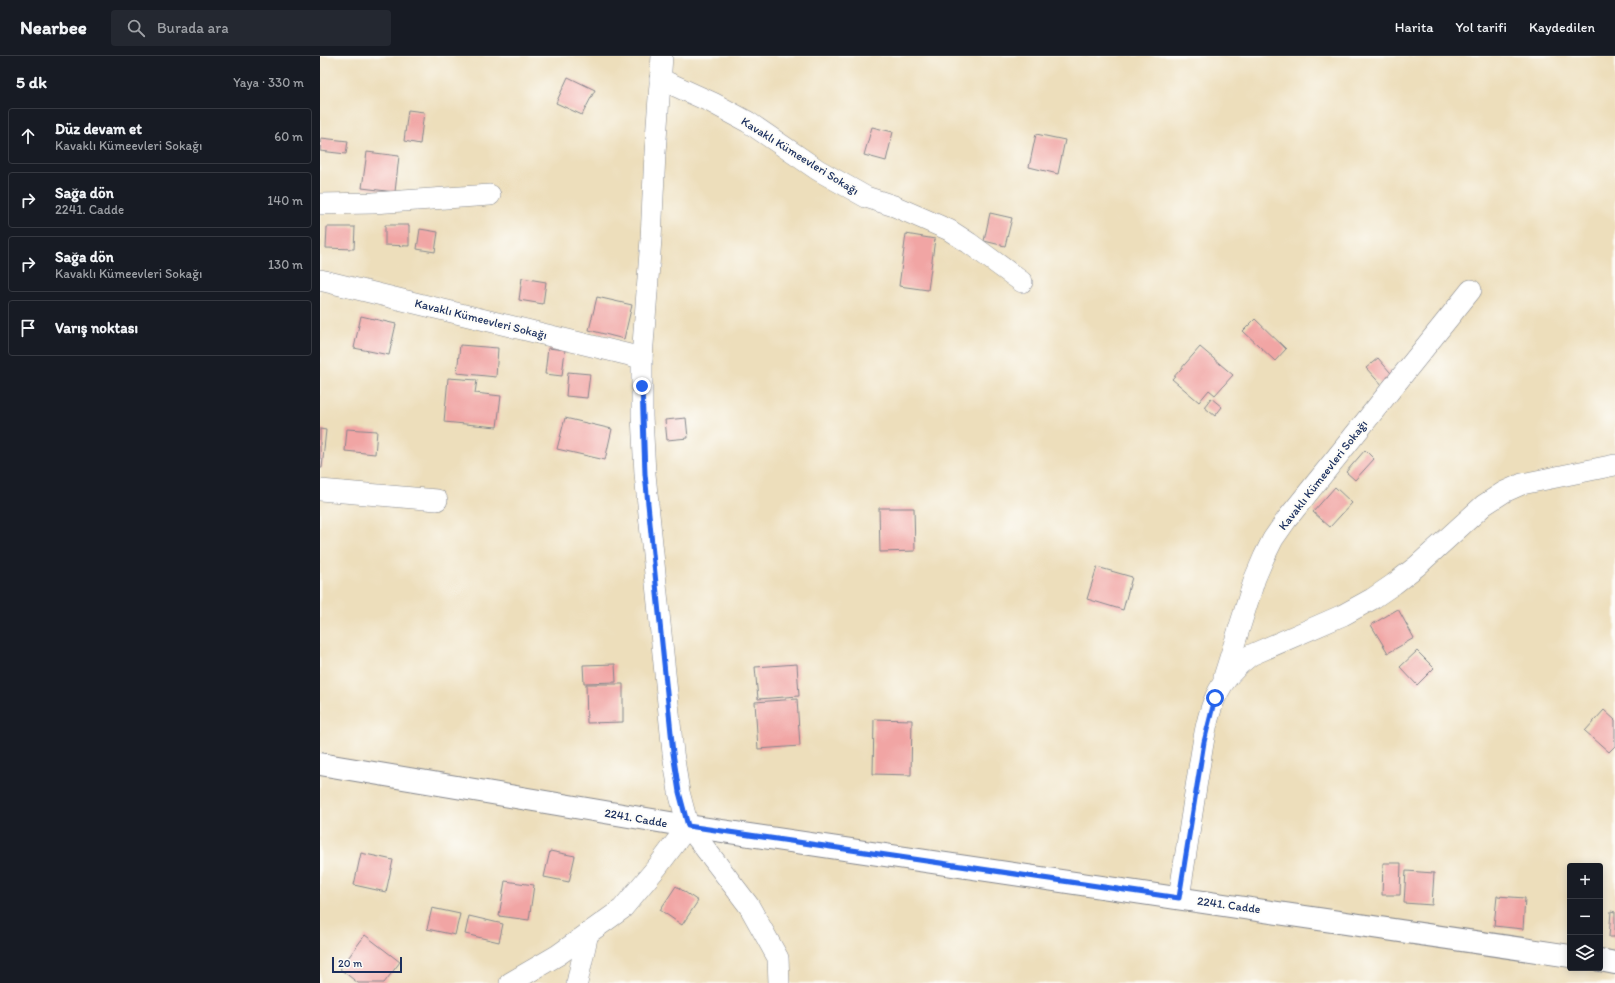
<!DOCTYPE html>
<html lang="tr">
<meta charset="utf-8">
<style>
:root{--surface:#171b24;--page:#242831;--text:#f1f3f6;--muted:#9ea1a6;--line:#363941}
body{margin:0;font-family:Itim,sans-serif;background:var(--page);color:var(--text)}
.controls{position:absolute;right:12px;bottom:12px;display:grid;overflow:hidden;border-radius:4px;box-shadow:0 2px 10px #0003}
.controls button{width:36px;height:36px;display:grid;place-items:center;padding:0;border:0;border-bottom:1px solid var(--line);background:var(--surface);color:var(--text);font:20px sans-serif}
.scale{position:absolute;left:12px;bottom:10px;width:70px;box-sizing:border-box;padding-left:4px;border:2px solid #1b2f5e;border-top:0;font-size:11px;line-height:14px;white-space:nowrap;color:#1b2f5e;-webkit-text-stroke:3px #fdfcf7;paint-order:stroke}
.stop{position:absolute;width:12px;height:12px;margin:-9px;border:3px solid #2563eb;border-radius:50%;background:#fff}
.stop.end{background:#2563eb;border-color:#fff;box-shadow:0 1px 4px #0008}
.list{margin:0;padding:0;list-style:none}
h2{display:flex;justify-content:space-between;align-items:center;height:52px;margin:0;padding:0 16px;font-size:17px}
h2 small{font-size:13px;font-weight:400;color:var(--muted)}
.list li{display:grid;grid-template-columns:26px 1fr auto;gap:12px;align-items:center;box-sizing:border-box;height:56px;margin:0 8px 8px;padding:0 8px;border:1px solid var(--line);border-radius:4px}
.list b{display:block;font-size:15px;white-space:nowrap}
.list p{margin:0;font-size:13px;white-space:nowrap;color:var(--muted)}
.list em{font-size:13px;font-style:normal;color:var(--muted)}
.icon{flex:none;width:22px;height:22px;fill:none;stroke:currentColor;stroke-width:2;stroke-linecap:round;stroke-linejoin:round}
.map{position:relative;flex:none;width:1295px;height:927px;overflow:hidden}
header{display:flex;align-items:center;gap:24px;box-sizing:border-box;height:56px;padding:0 20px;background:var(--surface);border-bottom:1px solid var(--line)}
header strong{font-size:19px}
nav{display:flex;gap:22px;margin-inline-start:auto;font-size:14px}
.search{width:280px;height:36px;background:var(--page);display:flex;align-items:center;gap:10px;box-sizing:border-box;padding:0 14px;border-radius:4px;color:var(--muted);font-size:15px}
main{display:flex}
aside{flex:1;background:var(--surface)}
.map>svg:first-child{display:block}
</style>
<header>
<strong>Nearbee</strong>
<div class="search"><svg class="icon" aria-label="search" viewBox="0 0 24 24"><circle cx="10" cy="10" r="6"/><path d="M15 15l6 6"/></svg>Burada ara</div>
<nav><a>Harita</a><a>Yol tarifi</a><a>Kaydedilen</a></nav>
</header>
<main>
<aside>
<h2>5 dk<small>Yaya · 330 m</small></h2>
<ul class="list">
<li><svg class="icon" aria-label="ahead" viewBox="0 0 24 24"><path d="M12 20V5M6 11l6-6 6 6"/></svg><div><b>Düz devam et</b><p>Kavaklı Kümeevleri Sokağı</p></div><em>60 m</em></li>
<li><svg class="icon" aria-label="right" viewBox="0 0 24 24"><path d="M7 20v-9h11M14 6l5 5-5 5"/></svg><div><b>Sağa dön</b><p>2241. Cadde</p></div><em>140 m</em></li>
<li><svg class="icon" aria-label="right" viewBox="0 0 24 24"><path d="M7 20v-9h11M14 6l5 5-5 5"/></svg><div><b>Sağa dön</b><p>Kavaklı Kümeevleri Sokağı</p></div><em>130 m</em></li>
<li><svg class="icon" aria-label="arrive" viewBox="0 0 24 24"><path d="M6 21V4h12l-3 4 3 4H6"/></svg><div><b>Varış noktası</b></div></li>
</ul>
</aside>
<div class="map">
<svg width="1295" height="927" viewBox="0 0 1295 927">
<rect width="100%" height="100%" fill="#fdfcf7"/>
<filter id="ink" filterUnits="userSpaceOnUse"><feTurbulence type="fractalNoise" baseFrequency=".025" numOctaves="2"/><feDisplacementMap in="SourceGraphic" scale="8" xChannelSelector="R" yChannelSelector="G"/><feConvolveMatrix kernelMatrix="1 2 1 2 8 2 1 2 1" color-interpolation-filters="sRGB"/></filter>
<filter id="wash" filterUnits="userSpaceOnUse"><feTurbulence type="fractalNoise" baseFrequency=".012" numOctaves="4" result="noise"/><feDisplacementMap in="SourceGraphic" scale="16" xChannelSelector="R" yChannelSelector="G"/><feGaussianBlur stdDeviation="0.9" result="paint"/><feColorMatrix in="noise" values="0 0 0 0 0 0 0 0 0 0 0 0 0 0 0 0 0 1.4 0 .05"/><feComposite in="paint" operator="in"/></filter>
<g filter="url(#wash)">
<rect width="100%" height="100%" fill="#eddebb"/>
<g id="blocks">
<g fill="#f1a5a4">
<path d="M 248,21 L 275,34 L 262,59 L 236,47 Z"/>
<path d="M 88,54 L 104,56 L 100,88 L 84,85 Z"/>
<path d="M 552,71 L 573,76 L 566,105 L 544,99 Z"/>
<path d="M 716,78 L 745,84 L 738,118 L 709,111 Z"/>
<path d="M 1,82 L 28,85 L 26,98 L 0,95 Z"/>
<path d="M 47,96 L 79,100 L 75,136 L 42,132 Z"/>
<path d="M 670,157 L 692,162 L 685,190 L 664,185 Z"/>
<path d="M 65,169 L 89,169 L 89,190 L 65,189 Z"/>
<path d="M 7,171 L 35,171 L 34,193 L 6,192 Z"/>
<path d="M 100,173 L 118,176 L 115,196 L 97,193 Z"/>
<path d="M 586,178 L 615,183 L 608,234 L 579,230 Z"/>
<path d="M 202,222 L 226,226 L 223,248 L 199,244 Z"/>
<path d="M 277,241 L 312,249 L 304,283 L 269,274 Z"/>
<path d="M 41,260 L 76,268 L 69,299 L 34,292 Z"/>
<path d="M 935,263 L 966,293 L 955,305 L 923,275 Z"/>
<path d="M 140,289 L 178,292 L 176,321 L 137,317 Z"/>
<path d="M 880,291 L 913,319 L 895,339 L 889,334 L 879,346 L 852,323 Z"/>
<path d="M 228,292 L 245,294 L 242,320 L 225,318 Z"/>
<path d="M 1058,302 L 1076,323 L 1065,333 L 1046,312 Z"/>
<path d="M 248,316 L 270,318 L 267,342 L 246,340 Z"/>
<path d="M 128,322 L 157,324 L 155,337 L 181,340 L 177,371 L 124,366 Z"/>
<path d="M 891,342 L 902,351 L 895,360 L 884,351 Z"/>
<path d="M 245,362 L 292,373 L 285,404 L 237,393 Z"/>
<path d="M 366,362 L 368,382 L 347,384 L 345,364 Z"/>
<path d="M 0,373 L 6,374 L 2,412 L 0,412 Z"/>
<path d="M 27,373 L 57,375 L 55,398 L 25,395 Z"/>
<path d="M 1045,394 L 1054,403 L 1035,424 L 1026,416 Z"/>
<path d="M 1015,431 L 1032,447 L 1010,471 L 993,456 Z"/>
<path d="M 559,452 L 594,452 L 595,495 L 560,496 Z"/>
<path d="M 777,511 L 812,521 L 803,554 L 767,543 Z"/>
<path d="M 1078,553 L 1094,582 L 1068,597 L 1051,569 Z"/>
<path d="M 1097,595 L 1114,612 L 1097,629 L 1080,611 Z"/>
<path d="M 295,608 L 296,626 L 264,627 L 263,609 Z"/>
<path d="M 477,608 L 479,640 L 438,643 L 435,611 Z"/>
<path d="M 266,628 L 303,628 L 303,666 L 267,667 Z"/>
<path d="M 477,643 L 480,690 L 438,693 L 435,646 Z"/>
<path d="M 1284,654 L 1295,664 L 1295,690 L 1289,696 L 1265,675 Z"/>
<path d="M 554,663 L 592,664 L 591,719 L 553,718 Z"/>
<path d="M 230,795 L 255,800 L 249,826 L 224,821 Z"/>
<path d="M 41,797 L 73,804 L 66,836 L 34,829 Z"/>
<path d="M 1063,807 L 1081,807 L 1080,839 L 1062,839 Z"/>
<path d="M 1086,815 L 1114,817 L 1112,849 L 1084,847 Z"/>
<path d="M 185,825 L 214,829 L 209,864 L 179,860 Z"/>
<path d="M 356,830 L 378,845 L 362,869 L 340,854 Z"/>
<path d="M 1177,840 L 1205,842 L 1203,873 L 1174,870 Z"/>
<path d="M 112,852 L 140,858 L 135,879 L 107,873 Z"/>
<path d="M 1291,855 L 1295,856 L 1295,881 L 1289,881 Z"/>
<path d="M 149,860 L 183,868 L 179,886 L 145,878 Z"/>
<path d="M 45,879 L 80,906 L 64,927 L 38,927 L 20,913 Z"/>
</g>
</g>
</g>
<g filter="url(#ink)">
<use href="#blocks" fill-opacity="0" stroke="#84868c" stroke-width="1"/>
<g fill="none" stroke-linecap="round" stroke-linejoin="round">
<defs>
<g id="street">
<path d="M 342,0 L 335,97 L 331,183 L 322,302 L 322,360 L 325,418 L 353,697 L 359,736 L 368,770 L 429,850 L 458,902 L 459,927"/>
<path d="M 340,23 L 393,47 L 428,66 L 498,114 L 546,141 L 574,150 L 629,174 L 649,187 L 702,226"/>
<path d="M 0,148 L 53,147 L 170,139"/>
<path d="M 0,224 L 322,302"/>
<path d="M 0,434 L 117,444"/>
<path d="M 904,621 L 935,522 L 944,501 L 953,483 L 967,463 L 1151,234"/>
<path d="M 859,842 C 866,798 872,755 879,712 C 883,688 886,662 896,640 C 904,623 916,610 931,599 L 1023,559 L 1052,543 L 1074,528 L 1097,510 L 1164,449 L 1184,436 L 1202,428 L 1295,409"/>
<path d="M 190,927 L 238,899 L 302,853 L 338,810 L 368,770"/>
<path d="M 257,927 L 268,877"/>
</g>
<g id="secondary">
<path d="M 0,708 L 368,770 L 1250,900"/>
<path d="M 1280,904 L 1295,907"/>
</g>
</defs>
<use href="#street" stroke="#84868c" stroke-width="22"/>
<use href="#secondary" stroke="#84868c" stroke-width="24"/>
<use href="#street" stroke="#fff" stroke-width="21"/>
<use href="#secondary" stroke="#fff" stroke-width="22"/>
</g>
</g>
<g fill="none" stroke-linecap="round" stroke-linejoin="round" filter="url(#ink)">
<path stroke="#2563eb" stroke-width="5" d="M 322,330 L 325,418 L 353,697 L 359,736 L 368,770 L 859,842 L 884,686 L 895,642"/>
</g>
<g text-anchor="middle" stroke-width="4" stroke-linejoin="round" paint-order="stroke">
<g font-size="12" fill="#1b2f5e" stroke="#fdfcf7">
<text transform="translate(480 100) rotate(32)" y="4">Kavaklı Kümeevleri Sokağı</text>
<text transform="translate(161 263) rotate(14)" y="4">Kavaklı Kümeevleri Sokağı</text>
<text transform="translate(1003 419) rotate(-52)" y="4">Kavaklı Kümeevleri Sokağı</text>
<text transform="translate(316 762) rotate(10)" y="4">2241. Cadde</text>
<text transform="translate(909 849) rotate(8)" y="4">2241. Cadde</text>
</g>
</g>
</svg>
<div class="controls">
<button>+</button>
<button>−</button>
<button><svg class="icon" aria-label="layers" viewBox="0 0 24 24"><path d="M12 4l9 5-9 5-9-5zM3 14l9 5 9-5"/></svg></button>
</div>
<div class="scale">20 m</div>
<div class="stop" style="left:895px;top:642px"></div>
<div class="stop end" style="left:322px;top:330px"></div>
</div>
</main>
